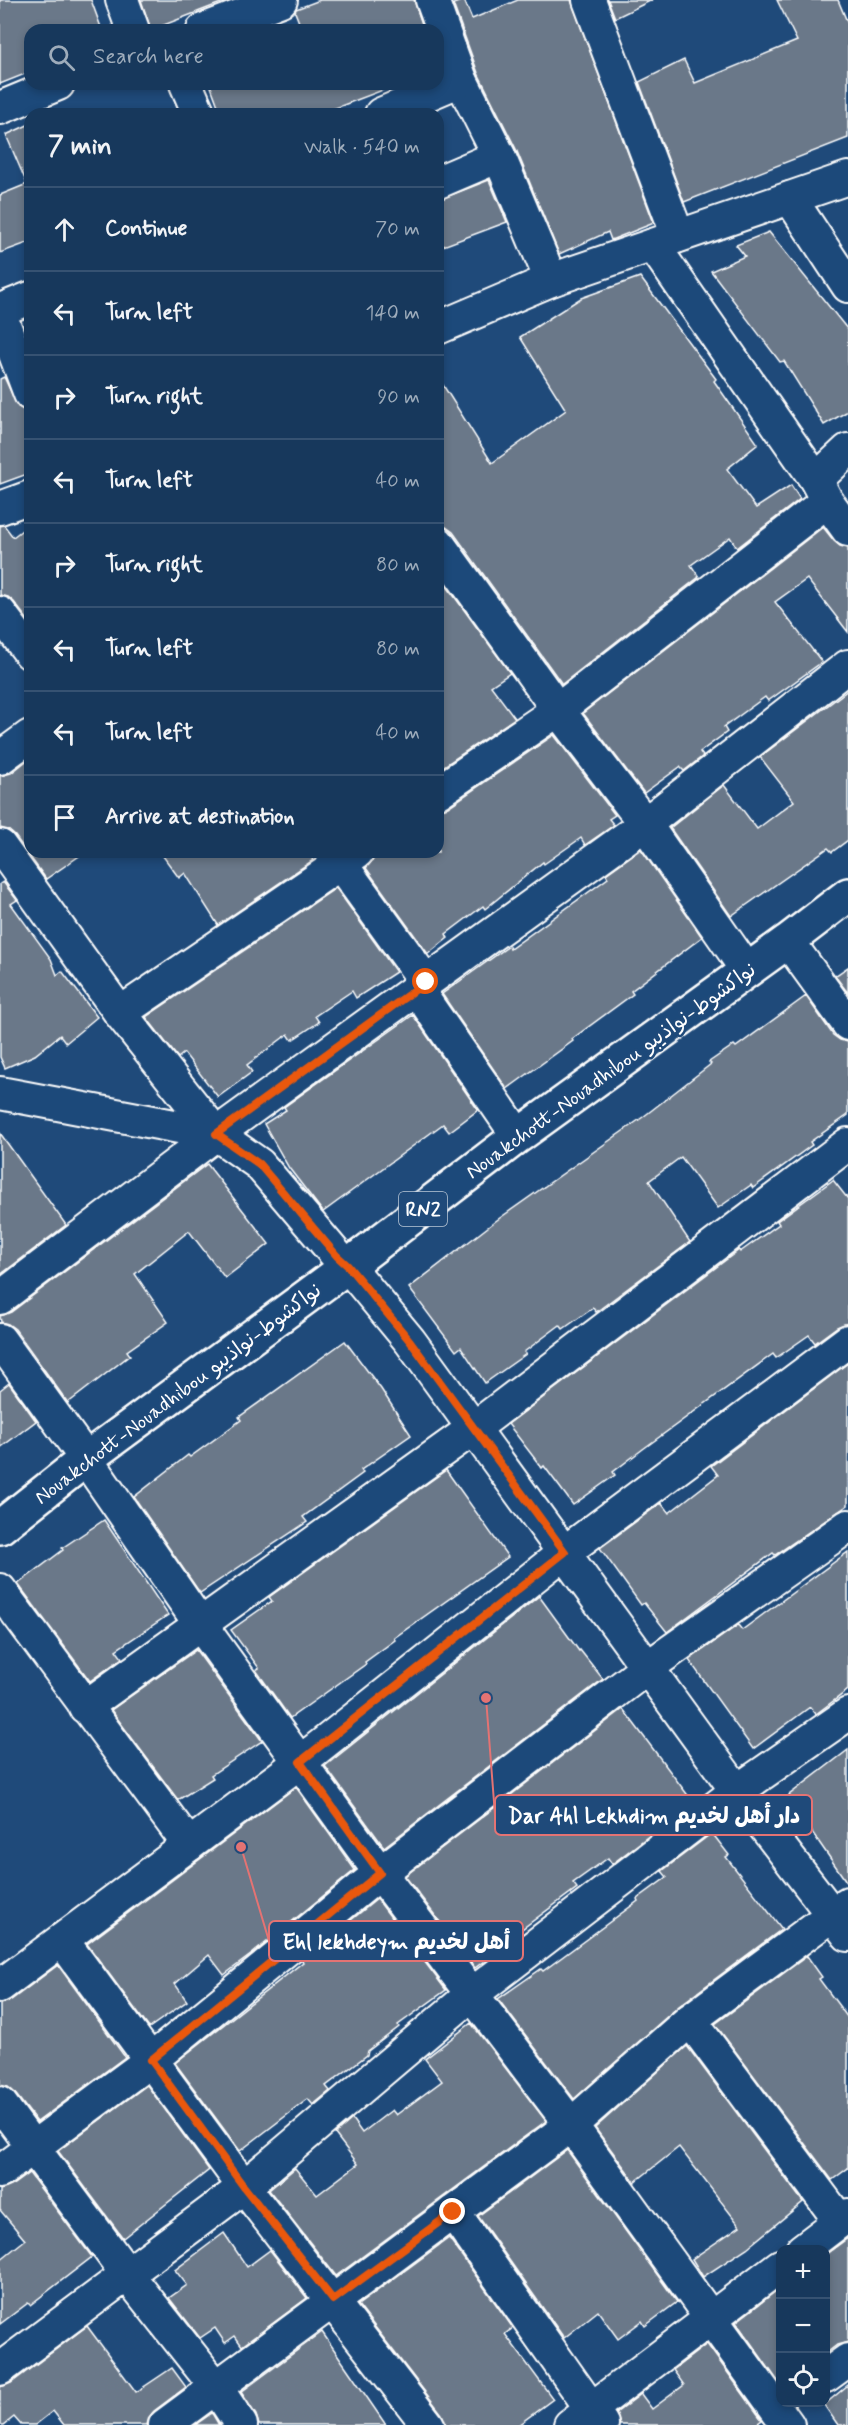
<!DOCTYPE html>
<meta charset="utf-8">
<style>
:root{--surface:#17385c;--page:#244365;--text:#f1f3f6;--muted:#9eacbb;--line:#365272}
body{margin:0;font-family:Mynerve,"Playpen Sans Arabic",sans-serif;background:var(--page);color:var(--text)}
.controls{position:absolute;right:18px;bottom:18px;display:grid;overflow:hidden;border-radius:12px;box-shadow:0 3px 9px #0003}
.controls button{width:54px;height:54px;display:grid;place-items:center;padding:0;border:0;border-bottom:2px solid var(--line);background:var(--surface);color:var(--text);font:30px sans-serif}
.stop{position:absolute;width:18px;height:18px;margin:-14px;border:4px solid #ea580c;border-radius:50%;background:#fff}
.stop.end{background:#ea580c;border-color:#fff;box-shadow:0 2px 6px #0008}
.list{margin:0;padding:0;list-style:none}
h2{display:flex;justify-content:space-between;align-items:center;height:78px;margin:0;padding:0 24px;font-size:26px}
h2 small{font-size:20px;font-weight:400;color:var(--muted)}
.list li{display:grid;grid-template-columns:39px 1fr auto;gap:18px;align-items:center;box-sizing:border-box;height:84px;padding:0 24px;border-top:2px solid var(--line)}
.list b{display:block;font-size:22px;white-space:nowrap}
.list em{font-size:20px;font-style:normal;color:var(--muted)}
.icon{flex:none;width:33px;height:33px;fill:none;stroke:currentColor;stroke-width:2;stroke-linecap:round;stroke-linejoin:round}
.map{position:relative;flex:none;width:848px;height:2425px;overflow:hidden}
.search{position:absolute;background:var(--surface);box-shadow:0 3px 9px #0003;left:24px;top:24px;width:420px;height:66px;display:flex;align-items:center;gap:15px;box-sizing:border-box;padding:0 21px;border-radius:18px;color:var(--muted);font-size:22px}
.panel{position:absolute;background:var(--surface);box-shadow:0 3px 9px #0003;left:24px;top:108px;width:420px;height:750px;border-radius:18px}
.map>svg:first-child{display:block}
</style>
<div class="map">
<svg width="848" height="2425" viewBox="0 0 848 2425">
<rect width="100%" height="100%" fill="#1f4a7a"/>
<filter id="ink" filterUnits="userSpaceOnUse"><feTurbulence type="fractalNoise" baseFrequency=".0167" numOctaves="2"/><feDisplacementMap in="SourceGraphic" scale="12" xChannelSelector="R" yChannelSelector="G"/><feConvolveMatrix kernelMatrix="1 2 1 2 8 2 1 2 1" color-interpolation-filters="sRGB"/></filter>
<g filter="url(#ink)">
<g fill="#6a7889" stroke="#fff" stroke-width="1.5">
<path d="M 0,0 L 91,0 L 102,30 L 30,30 L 30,72 L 0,84 Z"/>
<path d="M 141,0 L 226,0 L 226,1 L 151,30 Z"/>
<path d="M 320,0 L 414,0 L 424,30 L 302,30 L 295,12 L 296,9 Z"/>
<path d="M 464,0 L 472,19 L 518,0 L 571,0 L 654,223 L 611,240 L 608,232 L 559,254 L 516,149 L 478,73 L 453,4 Z"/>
<path d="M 608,0 L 652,0 L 615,18 Z"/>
<path d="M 777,0 L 838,0 L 848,24 L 848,138 L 684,202 L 639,82 L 684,60 L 695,83 L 797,41 Z"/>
<path d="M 210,84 L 406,84 L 389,91 L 388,88 L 320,114 L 221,114 Z"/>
<path d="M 30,124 L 30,242 L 0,253 L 0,195 L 27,184 L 6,135 Z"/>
<path d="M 489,180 L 507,222 L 438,248 L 438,200 Z"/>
<path d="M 769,232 L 848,330 L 848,411 L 824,425 L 784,361 L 780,362 L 711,271 L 745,256 L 736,245 Z"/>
<path d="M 640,277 L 716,379 L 714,381 L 758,444 L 727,469 L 756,508 L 791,485 L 800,499 L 737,548 L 730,537 L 691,565 L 699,577 L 562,684 L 453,532 L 446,527 L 438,525 L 438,377 L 492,463 L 566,410 L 520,337 L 581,298 Z"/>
<path d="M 4,377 L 18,407 L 30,412 L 30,473 L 0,484 L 0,379 Z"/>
<path d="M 30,524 L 30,623 L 14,602 L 8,597 L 0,595 L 0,526 L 4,525 L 13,537 Z"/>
<path d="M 823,527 L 834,541 L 840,546 L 848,548 L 848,632 L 807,579 L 775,602 L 822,662 L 768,701 L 765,697 L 724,727 L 727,732 L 700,752 L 703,756 L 684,771 L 680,767 L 644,793 L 583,713 Z"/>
<path d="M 438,574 L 510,673 L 491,686 L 515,718 L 438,770 Z"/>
<path d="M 848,690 L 848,840 L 832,852 L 828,848 L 731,916 L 670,828 L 724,785 L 757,829 L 794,801 L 760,757 Z"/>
<path d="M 554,735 L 615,815 L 609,819 L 614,825 L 585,845 L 581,838 L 544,864 L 543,862 L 485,909 L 483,906 L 446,934 L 448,938 L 428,954 L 366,868 L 373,860 L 375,852 L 438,852 L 438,810 L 448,807 Z"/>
<path d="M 30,758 L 30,852 L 85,852 L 46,879 L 15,836 L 8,830 L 0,828 L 0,776 L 11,773 Z"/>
<path d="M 641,849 L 702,937 L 631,991 L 633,994 L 572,1039 L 573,1041 L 507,1089 L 442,994 L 509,946 L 510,949 L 608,878 L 606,874 Z"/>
<path d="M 160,852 L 307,852 L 313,860 L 218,925 L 185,873 L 179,878 Z"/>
<path d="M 3,882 L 17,900 L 11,904 L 51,959 L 57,975 L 62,971 L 97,1017 L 66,1043 L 60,1035 L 35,1055 L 5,1068 L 0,1057 L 0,884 Z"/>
<path d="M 336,888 L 396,972 L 356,998 L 352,991 L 315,1016 L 319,1022 L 292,1040 L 288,1034 L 247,1065 L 252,1072 L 218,1097 L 184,1053 L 178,1058 L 146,1017 Z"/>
<path d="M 848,967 L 848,993 L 835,976 Z"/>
<path d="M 806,996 L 833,1035 L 840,1040 L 848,1042 L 848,1115 L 810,1142 L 812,1145 L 753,1188 L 751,1185 L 718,1208 L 681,1157 L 649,1181 L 690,1242 L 596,1312 L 593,1308 L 563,1329 L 560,1325 L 524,1352 L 526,1354 L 485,1383 L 461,1347 L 456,1351 L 409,1288 L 497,1220 L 643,1117 L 711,1064 L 709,1062 L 734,1045 L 736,1047 Z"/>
<path d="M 413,1015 L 478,1110 L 449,1132 L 443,1124 L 323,1212 L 289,1168 L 264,1124 L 286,1110 L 284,1107 Z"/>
<path d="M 0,1133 L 66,1225 L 0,1275 Z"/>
<path d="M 207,1164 L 269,1244 L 225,1278 L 189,1231 L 135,1274 L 168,1322 L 127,1351 L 130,1355 L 68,1403 L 15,1329 L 8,1324 L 1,1322 L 0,1316 L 11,1312 Z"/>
<path d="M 833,1180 L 848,1199 L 848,1323 L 837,1327 L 815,1343 L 809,1335 L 776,1358 L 773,1354 L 643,1449 L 613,1472 L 615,1475 L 573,1505 L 544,1466 L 542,1468 L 508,1424 L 739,1250 L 740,1252 L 779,1224 L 777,1221 Z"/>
<path d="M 345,1341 L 381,1389 L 411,1435 L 361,1470 L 363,1473 L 303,1517 L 307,1522 L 200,1593 L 134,1497 L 188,1455 L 190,1457 L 241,1420 L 239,1417 Z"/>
<path d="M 848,1363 L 848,1505 L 775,1555 L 773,1553 L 667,1632 L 644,1603 L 641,1605 L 600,1548 L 661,1503 L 669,1513 L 718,1475 L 711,1466 Z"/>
<path d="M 9,1383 L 36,1421 L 0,1448 L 0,1390 Z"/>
<path d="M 446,1470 L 508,1557 L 394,1638 L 395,1640 L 365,1662 L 366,1664 L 290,1718 L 256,1670 L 259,1668 L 231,1630 L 272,1601 L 269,1597 Z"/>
<path d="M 104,1520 L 168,1615 L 116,1650 L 122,1658 L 90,1681 L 18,1584 L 63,1550 L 62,1548 Z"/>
<path d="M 848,1552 L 848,1690 L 816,1714 L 810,1707 L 753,1749 L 689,1660 L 738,1625 L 742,1630 Z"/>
<path d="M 539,1596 L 579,1651 L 580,1650 L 603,1679 L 384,1847 L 325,1766 Z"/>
<path d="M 196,1650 L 262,1741 L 211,1775 L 213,1778 L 178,1800 L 111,1710 Z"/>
<path d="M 623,1709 L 693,1802 L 612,1864 L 608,1858 L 573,1883 L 577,1888 L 518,1932 L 519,1934 L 475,1968 L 405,1876 Z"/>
<path d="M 848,1750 L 848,1884 L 805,1822 L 807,1820 L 789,1795 Z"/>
<path d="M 296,1787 L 355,1870 L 252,1954 L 224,1975 L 209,1955 L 175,1984 L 187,2001 L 149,2028 L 87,1944 Z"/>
<path d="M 712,1833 L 729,1855 L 726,1857 L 782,1929 L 679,2006 L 574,2099 L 498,1999 L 541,1969 L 543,1971 L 638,1901 L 637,1899 L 667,1877 L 662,1871 Z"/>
<path d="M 377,1899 L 446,1990 L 398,2025 L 399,2027 L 368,2051 L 367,2055 L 326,2086 L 330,2091 L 313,2105 L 308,2099 L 240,2151 L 175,2063 L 303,1962 L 302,1960 Z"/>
<path d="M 807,1956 L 822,1977 L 819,1979 L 848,2018 L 848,2168 L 832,2180 L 715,2024 Z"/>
<path d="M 58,1965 L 125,2057 L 37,2122 L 14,2092 L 8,2087 L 0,2085 L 0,2004 L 11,2000 Z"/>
<path d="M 471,2023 L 546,2121 L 336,2276 L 269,2190 L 295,2168 L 317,2195 L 358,2164 L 335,2134 L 352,2119 L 362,2133 L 392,2110 L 396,2115 L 442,2081 L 425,2059 Z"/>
<path d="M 687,2046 L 803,2202 L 747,2248 L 703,2277 L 692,2259 L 740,2226 L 679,2147 L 635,2182 L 595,2128 Z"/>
<path d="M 147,2085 L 209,2170 L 123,2238 L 58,2151 Z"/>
<path d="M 567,2150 L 677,2302 L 645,2326 L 642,2321 L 618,2339 L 598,2311 L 564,2338 L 478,2216 Z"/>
<path d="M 29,2173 L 92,2257 L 30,2305 L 28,2303 L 0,2324 L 0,2260 L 25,2240 L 0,2210 L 0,2190 L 11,2186 Z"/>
<path d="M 224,2233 L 247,2267 L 270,2250 L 307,2298 L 242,2346 L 235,2336 L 225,2343 L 215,2328 L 200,2338 L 169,2298 L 187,2285 L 175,2270 Z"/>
<path d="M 449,2238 L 513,2328 L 505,2334 L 553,2399 L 518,2425 L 446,2425 L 442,2414 L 358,2305 Z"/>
<path d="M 848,2238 L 848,2342 L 837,2345 L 825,2354 L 825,2255 Z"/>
<path d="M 780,2288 L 780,2384 L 736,2322 Z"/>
<path d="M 87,2326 L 136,2392 L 172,2368 L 186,2387 L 154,2411 L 149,2417 L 147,2425 L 64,2425 L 53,2411 L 35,2425 L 21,2425 L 14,2417 L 4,2425 L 0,2425 L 0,2387 L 11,2383 Z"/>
<path d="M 322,2332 L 386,2425 L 259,2425 L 256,2415 L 241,2392 Z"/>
<path d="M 707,2344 L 762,2420 L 755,2425 L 620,2425 L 616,2413 L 641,2394 L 652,2409 L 684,2385 L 673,2370 Z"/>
<path d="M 848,2385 L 848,2425 L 838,2425 L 824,2405 Z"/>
<path d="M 212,2413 L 219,2425 L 195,2425 Z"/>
</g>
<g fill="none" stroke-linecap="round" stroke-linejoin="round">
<defs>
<g id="street">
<path d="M 122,0 L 133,30"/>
<path d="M 432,0 L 461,80 L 499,156 L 551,280"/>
<path d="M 589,0 L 678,236"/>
<path d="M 203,30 L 281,0"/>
<path d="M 186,84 L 199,114"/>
<path d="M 0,108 L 58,84"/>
<path d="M 381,114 L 461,80"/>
<path d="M 438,182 L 499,156"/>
<path d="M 790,198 L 848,286"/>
<path d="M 653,245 L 816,480 L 827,501 L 848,530"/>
<path d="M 0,310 L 30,298"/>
<path d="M 0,314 L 30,394"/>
<path d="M 438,328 L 551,280 L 848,178"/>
<path d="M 816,480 L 848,450"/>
<path d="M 0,508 L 30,497"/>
<path d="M 438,543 L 558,710 L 645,824 L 746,969"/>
<path d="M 0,613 L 30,653"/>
<path d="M 0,758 L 30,736"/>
<path d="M 438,792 L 558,710 L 827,501"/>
<path d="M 0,846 L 120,1013 L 216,1134 L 259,1164 L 337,1256 L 348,1266 L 410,1341 L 737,1791 L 848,1935"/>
<path d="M 332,852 L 426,982"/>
<path d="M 788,941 L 848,1024"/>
<path d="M 416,988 L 518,1136"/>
<path d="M 120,1013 L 357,852"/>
<path d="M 0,1093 L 216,1134"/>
<path d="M 0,1298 L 216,1134 L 645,824 L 848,666"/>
<path d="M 0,1340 L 86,1459 L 200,1624 L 380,1873 L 571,2125 L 788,2425"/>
<path d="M 0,1590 L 189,1845"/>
<path d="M 85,1707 L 474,1428 L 848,1144"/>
<path d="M 62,1940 L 244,2187 L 428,2425"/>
<path d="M 0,1986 L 300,1762 L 565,1552 L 848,1341"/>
<path d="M 690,2020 L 840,2221"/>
<path d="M 0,2103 L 127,2274 L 216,2387 L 241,2425"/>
<path d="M 0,2172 L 151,2060 L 380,1873 L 648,1667 L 848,1526"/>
<path d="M 453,2212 L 602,2424"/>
<path d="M 802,2250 L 848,2215"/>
<path d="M 0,2369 L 244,2187 L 471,1995 L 737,1791 L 848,1714"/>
<path d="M 826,2376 L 848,2360"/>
<path d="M 165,2425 L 571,2125 L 690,2020 L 848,1903"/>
<path d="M 570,2425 L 780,2266"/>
</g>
<path id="highway" d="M 0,1527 L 86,1459 L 348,1266 L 518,1136 L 788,941 L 848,895"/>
</defs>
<use href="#street" stroke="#fff" stroke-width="36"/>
<use href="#highway" stroke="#fff" stroke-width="38"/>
<use href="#street" stroke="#1f4a7a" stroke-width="32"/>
<use href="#highway" stroke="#1f4a7a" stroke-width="33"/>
</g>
</g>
<g fill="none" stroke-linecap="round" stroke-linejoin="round" filter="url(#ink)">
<path stroke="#ea580c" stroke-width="8" d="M 426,982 L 216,1134 L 259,1164 L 337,1256 L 348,1266 L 410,1341 L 565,1552 L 300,1762 L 380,1873 L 151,2060 L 244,2187 L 333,2300 L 453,2212"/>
</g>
<g text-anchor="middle" stroke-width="5" stroke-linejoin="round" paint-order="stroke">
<rect fill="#1f4a7a" stroke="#bcc9d7" stroke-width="1.5" x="399" y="1192" width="48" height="34" rx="4.5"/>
<g font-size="20" font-weight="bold" fill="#fff">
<text x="423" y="1216">RN2</text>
</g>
<g font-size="21" fill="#fff" stroke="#1f4a7a">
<text transform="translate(611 1070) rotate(-36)" y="7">Nouakchott-Nouadhibou نواكشوط-نواذيبو</text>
<text transform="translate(178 1393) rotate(-37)" y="7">Nouakchott-Nouadhibou نواكشوط-نواذيبو</text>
</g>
</g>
<path fill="none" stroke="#e47373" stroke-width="2" d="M486 1698L495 1815M241 1847L269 1941"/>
<g fill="#e47373" stroke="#1f4a7a" stroke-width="2">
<circle cx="486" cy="1698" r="6"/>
<circle cx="241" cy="1847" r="6"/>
</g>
<g fill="#1f4a7a" stroke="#e47373" stroke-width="2">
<rect x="495" y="1795" width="317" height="40" rx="6"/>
<rect x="269" y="1921" width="254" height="40" rx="6"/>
</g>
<g font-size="22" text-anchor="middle" font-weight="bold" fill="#fff">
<text x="654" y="1823">Dar Ahl Lekhdim دار أهل لخديم</text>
<text x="396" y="1949">Ehl lekhdeym أهل لخديم</text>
</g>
</svg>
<div class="controls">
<button>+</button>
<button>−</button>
<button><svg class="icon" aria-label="locate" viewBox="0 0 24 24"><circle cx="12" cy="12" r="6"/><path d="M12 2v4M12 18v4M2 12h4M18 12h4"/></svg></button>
</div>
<div class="stop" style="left:426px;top:982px"></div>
<div class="stop end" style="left:453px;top:2212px"></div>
<div class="search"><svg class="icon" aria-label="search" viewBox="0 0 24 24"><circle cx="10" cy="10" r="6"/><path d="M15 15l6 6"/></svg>Search here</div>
<section class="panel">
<h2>7 min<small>Walk · 540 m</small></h2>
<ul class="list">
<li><svg class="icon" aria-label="ahead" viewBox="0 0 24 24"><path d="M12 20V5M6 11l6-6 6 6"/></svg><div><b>Continue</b></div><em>70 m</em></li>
<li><svg class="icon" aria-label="left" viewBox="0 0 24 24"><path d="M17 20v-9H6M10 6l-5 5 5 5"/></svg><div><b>Turn left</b></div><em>140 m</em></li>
<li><svg class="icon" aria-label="right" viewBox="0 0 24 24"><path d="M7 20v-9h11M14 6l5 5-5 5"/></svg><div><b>Turn right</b></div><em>90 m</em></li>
<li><svg class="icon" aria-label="left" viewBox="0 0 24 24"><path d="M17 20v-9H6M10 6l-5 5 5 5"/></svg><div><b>Turn left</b></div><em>40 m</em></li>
<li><svg class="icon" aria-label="right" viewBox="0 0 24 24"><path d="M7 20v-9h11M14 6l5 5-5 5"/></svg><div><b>Turn right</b></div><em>80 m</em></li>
<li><svg class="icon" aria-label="left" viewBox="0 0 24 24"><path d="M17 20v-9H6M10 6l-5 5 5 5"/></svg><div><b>Turn left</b></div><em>80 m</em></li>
<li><svg class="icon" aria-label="left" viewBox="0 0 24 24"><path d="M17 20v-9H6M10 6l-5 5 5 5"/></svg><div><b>Turn left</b></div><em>40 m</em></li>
<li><svg class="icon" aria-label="arrive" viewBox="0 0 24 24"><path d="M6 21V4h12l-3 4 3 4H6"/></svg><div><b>Arrive at destination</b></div></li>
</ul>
</section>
</div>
